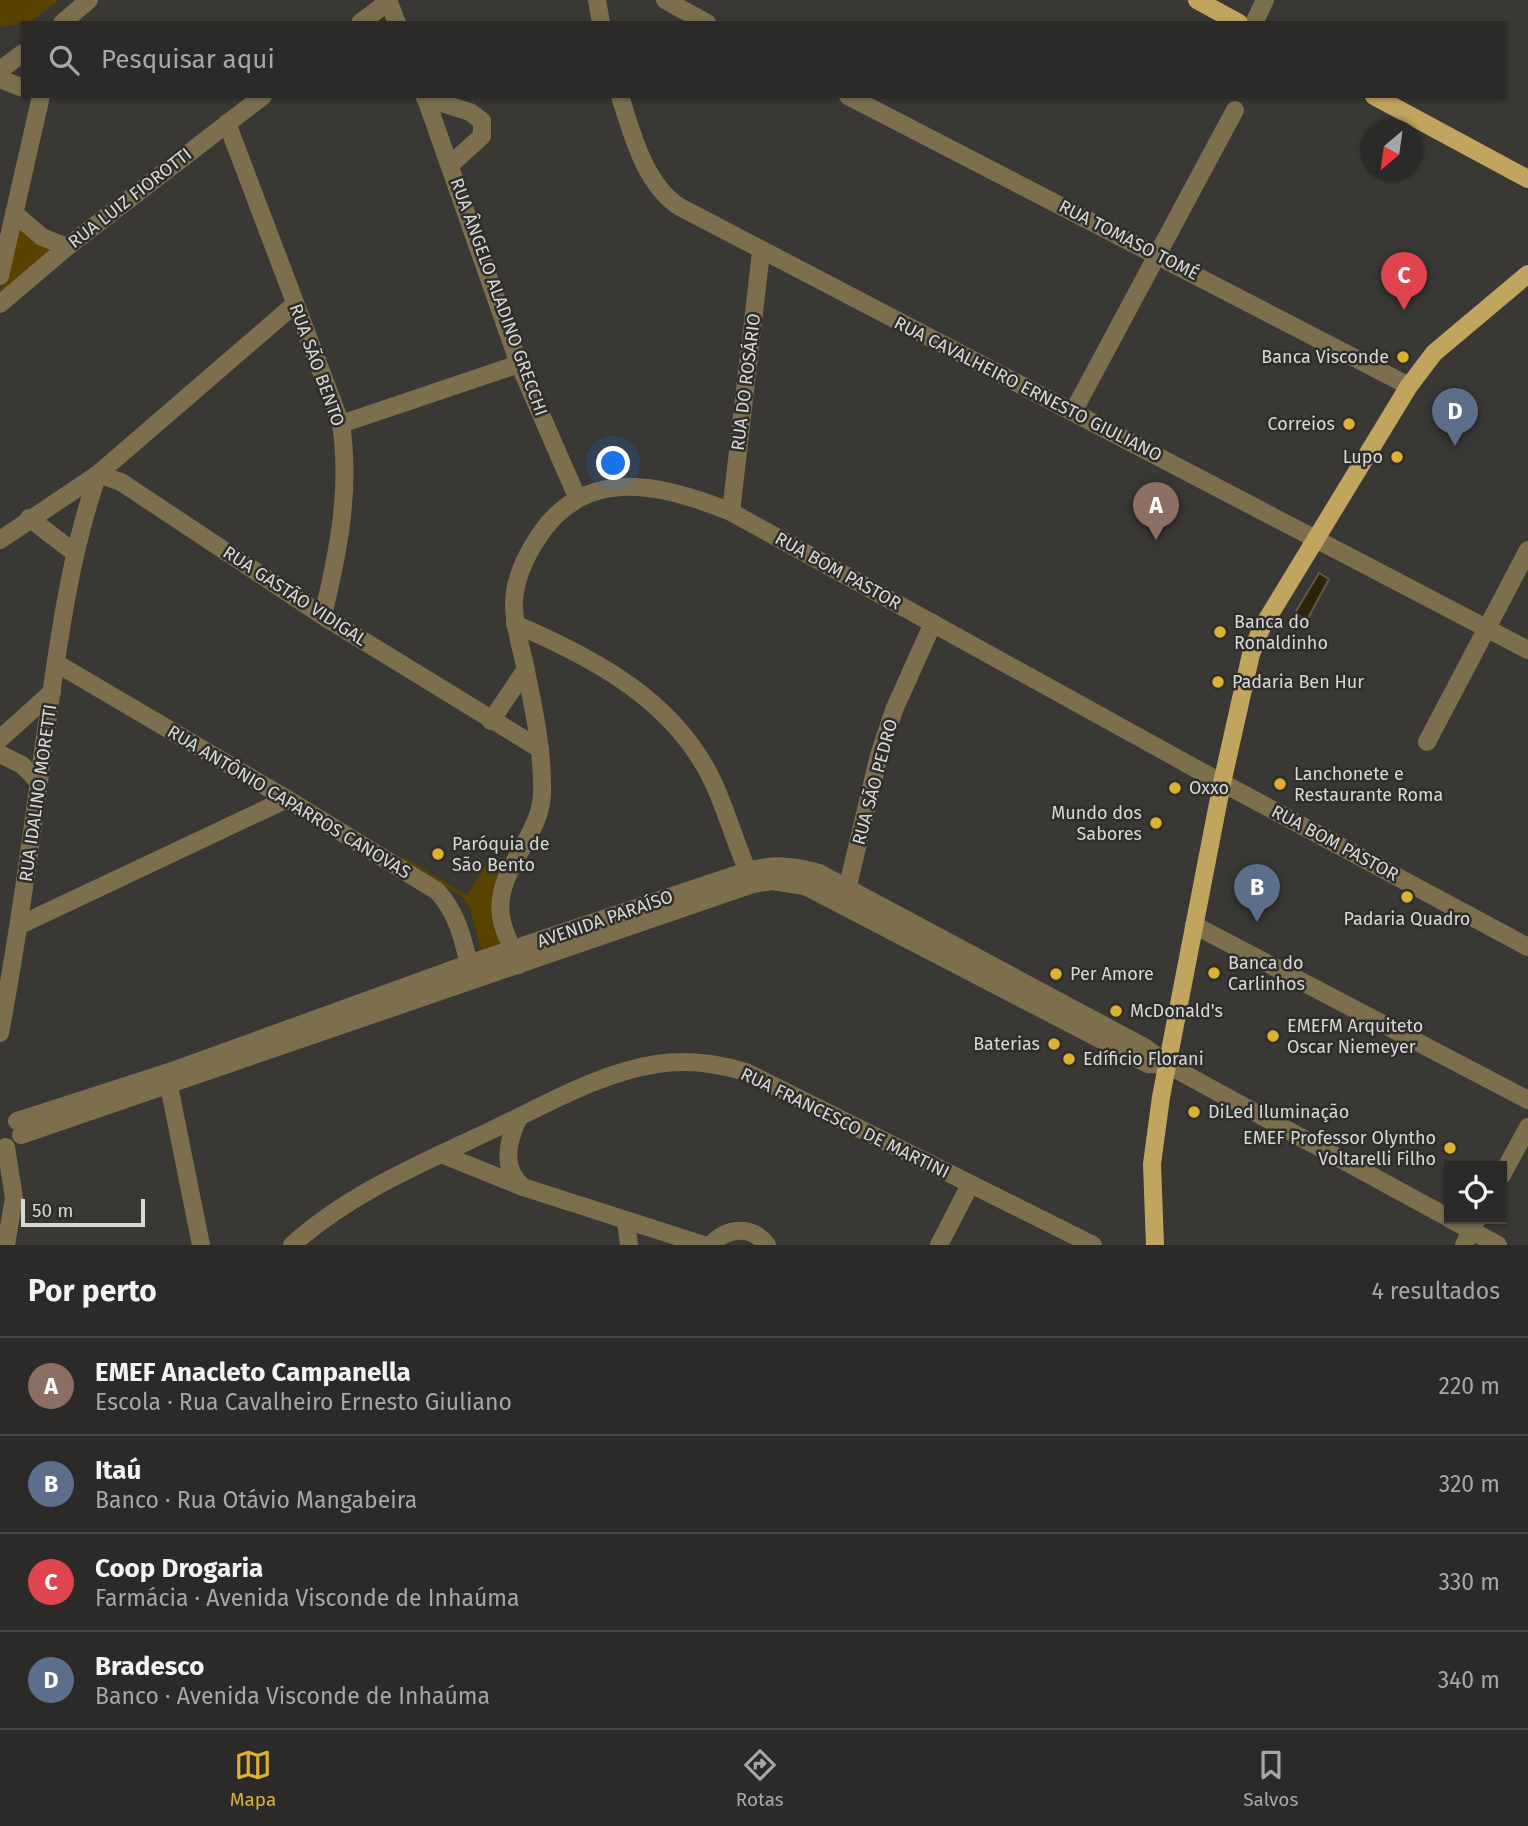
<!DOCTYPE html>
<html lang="pt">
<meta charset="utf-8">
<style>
:root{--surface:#2b2a28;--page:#373634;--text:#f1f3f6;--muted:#a6a7a8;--line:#474645;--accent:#ddb133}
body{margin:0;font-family:"Fira Sans",sans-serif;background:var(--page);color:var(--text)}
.controls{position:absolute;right:21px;bottom:21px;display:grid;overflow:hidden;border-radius:0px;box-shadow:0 2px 5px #0004}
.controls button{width:63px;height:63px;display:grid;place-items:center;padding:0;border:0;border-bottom:2px solid var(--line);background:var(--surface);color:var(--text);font:35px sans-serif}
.compass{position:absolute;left:1360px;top:119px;width:63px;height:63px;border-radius:50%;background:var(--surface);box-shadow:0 2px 5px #0004;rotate:209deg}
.scale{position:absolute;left:21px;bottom:18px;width:124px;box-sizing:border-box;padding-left:7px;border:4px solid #d8d8d6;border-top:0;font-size:19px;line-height:24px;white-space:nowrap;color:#d8d8d6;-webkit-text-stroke:5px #2f2e2b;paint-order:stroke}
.you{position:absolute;left:614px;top:464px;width:24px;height:24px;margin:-18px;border:5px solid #fff;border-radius:50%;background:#1a73e8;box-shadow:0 0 0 10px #1a73e833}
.badge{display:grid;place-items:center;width:46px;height:46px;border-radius:50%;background:var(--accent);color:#fff;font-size:23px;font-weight:700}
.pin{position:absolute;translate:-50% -58px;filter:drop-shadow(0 2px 4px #0008)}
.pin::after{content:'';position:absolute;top:37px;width:24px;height:21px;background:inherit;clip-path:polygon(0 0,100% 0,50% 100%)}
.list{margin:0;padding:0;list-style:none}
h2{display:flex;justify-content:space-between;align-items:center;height:91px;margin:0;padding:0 28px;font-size:30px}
h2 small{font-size:23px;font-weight:400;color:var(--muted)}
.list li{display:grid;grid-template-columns:46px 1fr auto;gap:21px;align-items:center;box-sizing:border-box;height:98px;padding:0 28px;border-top:2px solid var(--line)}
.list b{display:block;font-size:26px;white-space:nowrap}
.list p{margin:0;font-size:23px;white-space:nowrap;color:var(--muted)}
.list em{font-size:23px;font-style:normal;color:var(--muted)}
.icon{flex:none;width:38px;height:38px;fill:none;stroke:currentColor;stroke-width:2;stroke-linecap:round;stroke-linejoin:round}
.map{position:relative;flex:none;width:1528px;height:1245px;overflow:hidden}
.search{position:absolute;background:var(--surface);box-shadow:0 2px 5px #0004;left:21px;right:21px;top:21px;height:77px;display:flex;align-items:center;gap:18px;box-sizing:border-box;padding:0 24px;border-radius:0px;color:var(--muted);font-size:26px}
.sheet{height:483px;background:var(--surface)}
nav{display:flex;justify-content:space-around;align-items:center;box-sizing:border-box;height:98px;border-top:2px solid var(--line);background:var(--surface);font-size:19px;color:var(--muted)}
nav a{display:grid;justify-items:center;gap:4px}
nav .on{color:var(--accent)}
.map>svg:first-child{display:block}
</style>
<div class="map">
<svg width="1528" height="1245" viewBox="0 0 1528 1245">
<rect width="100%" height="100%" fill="#393835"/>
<g fill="#584300">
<path d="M 0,0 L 59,0 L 30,22 L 0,27 Z"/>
<path d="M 16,226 L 53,251 L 0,293 L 0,290 Z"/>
<path d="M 398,858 L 405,858 L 467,895 L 487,862 L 499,869 L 494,894 L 500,941 L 491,951 L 482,953 L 470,908 L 461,896 Z"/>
</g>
<path fill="#2e2307" stroke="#615945" stroke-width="2" d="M 1319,573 L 1329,579 L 1307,620 L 1295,613 Z"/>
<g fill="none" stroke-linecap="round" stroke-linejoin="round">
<g stroke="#7d6f4e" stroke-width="18">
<path d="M 388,0 L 397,23"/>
<path d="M 597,0 L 601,23"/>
<path d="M 665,0 L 707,23"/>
<path d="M 62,23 L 89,0"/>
<path d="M 360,23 L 389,1"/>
<path d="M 1254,23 L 1265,0"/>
<path d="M 0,70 L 23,53"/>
<path d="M 0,79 L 23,88"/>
<path d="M 425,96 L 519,364 L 577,497"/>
<path d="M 620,96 C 632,134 645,185 680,207 L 1528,650"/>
<path d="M 848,96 L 1409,386"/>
<path d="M 425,98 L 470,112 L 482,121 L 482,136 L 450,165"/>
<path d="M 227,123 L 341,424 C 351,491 338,552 323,616"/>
<path d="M 14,213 L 42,237 L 67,247"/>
<path d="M 0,276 L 41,96"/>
<path d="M 0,304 L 67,247 L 263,96"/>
<path d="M 1073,412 L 1235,110"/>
<path d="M 341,424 L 519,364"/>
<path d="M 731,512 L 761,252"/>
<path d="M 29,518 L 75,553"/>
<path d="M 0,540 L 98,474 L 295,304"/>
<path d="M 515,624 C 594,658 676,701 714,784 C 728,815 737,848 751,879"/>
<path d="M 56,663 L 287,799 L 437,891 C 459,915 464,943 471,974"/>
<path d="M 491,721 L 526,669"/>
<path d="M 0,739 L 52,692"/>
<path d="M 1427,742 L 1528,550"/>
<path d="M 0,754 L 22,765 L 39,782"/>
<path d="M 845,898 L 879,755 L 894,710 L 933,623"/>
<path d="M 20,925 L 287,799"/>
<path d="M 1194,925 L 1528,1100"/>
<path d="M 519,965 C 513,948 503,933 501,916 C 494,870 542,837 542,792 C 543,752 534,710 526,671 C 522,650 515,630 514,608 C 513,583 524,559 537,539 C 584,464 662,484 731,512 L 1202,772 L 1528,947"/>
<path d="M 0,1033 C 18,937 31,841 44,744 C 57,654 68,560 98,474 L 121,482 L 323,616 L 540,749"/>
<path d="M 167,1076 L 201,1245"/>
<path d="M 519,1117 C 508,1140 500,1168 523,1187"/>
<path d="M 17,1121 L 175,1070 L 468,964 L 747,871 C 774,864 792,865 819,873 L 1146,1048 L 1168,1065 L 1449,1218"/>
<path d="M 21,1135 L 753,884 L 772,881 L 805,886 L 1148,1064 L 1168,1065"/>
<path d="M 441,1154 L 523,1187 L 704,1245"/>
<path d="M 1502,1175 L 1528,1127"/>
<path d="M 1450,1219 L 1498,1245"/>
<path d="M 626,1221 L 629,1245"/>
<path d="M 6,1245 L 14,1198 L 6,1147"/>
<path d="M 292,1245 C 351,1192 423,1163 494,1129 C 547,1104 599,1073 657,1064 C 688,1059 716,1063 746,1072 L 1093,1245"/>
<path d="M 711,1245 C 727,1227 752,1225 767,1245"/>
<path d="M 939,1245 L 970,1185"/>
<path d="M 1464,1245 L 1477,1219"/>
</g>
<g stroke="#c1a55e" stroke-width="18">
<path d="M 1197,0 L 1239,23"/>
<path d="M 1374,96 L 1528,179"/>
<path d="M 1155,1245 L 1152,1164 L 1161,1097 L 1222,783 L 1251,654 L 1261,629 L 1409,386 L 1434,353 L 1528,274"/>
</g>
</g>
<g fill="#ddb133" stroke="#2f2e2b" stroke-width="2.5">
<circle cx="1403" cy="357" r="7"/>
<circle cx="1349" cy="424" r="7"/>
<circle cx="1397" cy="457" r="7"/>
<circle cx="1220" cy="632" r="7"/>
<circle cx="1218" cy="682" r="7"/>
<circle cx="1280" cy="784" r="7"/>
<circle cx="1175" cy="788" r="7"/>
<circle cx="1156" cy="823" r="7"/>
<circle cx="438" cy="854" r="7"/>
<circle cx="1407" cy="897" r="7"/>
<circle cx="1214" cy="973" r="7"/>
<circle cx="1056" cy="974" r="7"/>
<circle cx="1116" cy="1011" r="7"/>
<circle cx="1273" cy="1036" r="7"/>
<circle cx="1054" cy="1044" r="7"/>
<circle cx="1069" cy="1059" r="7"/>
<circle cx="1194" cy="1112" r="7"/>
<circle cx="1450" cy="1148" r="7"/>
</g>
<g text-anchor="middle" stroke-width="5" stroke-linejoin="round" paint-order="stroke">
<g font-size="18" fill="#d8d8d6" stroke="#2f2e2b">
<text transform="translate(130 198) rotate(-38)" y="6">RUA LUIZ FIOROTTI</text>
<text transform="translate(1129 240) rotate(27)" y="6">RUA TOMASO TOMÉ</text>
<text transform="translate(499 297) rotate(70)" y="6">RUA ÂNGELO ALADINO GRECCHI</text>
<text transform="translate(317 365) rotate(70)" y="6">RUA SÃO BENTO</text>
<text transform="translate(746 382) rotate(-83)" y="6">RUA DO ROSÁRIO</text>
<text transform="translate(1028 389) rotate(27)" y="6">RUA CAVALHEIRO ERNESTO GIULIANO</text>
<text transform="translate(838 571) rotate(29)" y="6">RUA BOM PASTOR</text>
<text transform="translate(295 596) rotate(33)" y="6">RUA GASTÃO VIDIGAL</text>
<text transform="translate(875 782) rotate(-75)" y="6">RUA SÃO PEDRO</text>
<text transform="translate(38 793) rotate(-82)" y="6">RUA IDALINO MORETTI</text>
<text transform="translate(289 802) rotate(31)" y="6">RUA ANTÔNIO CAPARROS CANOVAS</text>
<text transform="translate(1335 843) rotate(28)" y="6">RUA BOM PASTOR</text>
<text transform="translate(605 919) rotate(-19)" y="6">AVENIDA PARAÍSO</text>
<text transform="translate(845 1123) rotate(26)" y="6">RUA FRANCESCO DE MARTINI</text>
</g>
<g font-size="18" fill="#d8d8d6" stroke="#2f2e2b" text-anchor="start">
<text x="1389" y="363" text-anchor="end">Banca Visconde</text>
<text x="1335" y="430" text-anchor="end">Correios</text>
<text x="1383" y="463" text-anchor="end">Lupo</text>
<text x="1234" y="628">Banca do<tspan x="1234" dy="21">Ronaldinho</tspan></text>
<text x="1232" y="688">Padaria Ben Hur</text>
<text x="1294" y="780">Lanchonete e<tspan x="1294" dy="21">Restaurante Roma</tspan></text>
<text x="1189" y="794">Oxxo</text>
<text x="1142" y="819" text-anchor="end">Mundo dos<tspan x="1142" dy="21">Sabores</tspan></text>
<text x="452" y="850">Paróquia de<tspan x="452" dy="21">São Bento</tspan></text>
<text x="1407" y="925" text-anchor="middle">Padaria Quadro</text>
<text x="1228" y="969">Banca do<tspan x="1228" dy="21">Carlinhos</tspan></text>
<text x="1070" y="980">Per Amore</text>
<text x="1130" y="1017">McDonald's</text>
<text x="1287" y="1032">EMEFM Arquiteto<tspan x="1287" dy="21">Oscar Niemeyer</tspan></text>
<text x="1040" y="1050" text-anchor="end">Baterias</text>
<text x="1083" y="1065">Edíficio Florani</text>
<text x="1208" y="1118">DiLed Iluminação</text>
<text x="1436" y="1144" text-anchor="end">EMEF Professor Olyntho<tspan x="1436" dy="21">Voltarelli Filho</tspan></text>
</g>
</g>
</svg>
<div class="controls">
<button><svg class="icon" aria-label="locate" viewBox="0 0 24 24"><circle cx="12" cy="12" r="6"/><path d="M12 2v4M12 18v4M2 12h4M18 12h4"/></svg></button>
</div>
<svg class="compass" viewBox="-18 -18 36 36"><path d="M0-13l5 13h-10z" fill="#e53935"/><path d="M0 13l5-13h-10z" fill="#a6a7a8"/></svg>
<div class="scale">50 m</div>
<div class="you"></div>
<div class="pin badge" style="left:1156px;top:540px;background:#8d6e63">A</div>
<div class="pin badge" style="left:1257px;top:922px;background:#5c6f8a">B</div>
<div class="pin badge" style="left:1404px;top:310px;background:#e0444e">C</div>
<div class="pin badge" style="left:1455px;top:446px;background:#5c6f8a">D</div>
<div class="search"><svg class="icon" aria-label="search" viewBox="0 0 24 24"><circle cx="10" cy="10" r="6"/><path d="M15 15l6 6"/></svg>Pesquisar aqui</div>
</div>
<section class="sheet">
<h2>Por perto<small>4 resultados</small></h2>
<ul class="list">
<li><span class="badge" style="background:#8d6e63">A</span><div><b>EMEF Anacleto Campanella</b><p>Escola · Rua Cavalheiro Ernesto Giuliano</p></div><em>220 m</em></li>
<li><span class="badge" style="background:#5c6f8a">B</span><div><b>Itaú</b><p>Banco · Rua Otávio Mangabeira</p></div><em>320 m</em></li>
<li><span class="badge" style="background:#e0444e">C</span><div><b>Coop Drogaria</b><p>Farmácia · Avenida Visconde de Inhaúma</p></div><em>330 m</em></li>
<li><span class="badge" style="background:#5c6f8a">D</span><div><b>Bradesco</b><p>Banco · Avenida Visconde de Inhaúma</p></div><em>340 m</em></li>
</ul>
</section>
<nav>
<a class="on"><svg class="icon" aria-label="map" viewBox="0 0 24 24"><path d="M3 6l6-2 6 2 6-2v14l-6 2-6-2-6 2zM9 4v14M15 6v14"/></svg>Mapa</a>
<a><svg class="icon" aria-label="directions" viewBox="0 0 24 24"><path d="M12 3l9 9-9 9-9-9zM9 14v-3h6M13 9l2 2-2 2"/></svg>Rotas</a>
<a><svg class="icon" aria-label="saved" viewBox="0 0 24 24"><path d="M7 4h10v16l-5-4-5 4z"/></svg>Salvos</a>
</nav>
